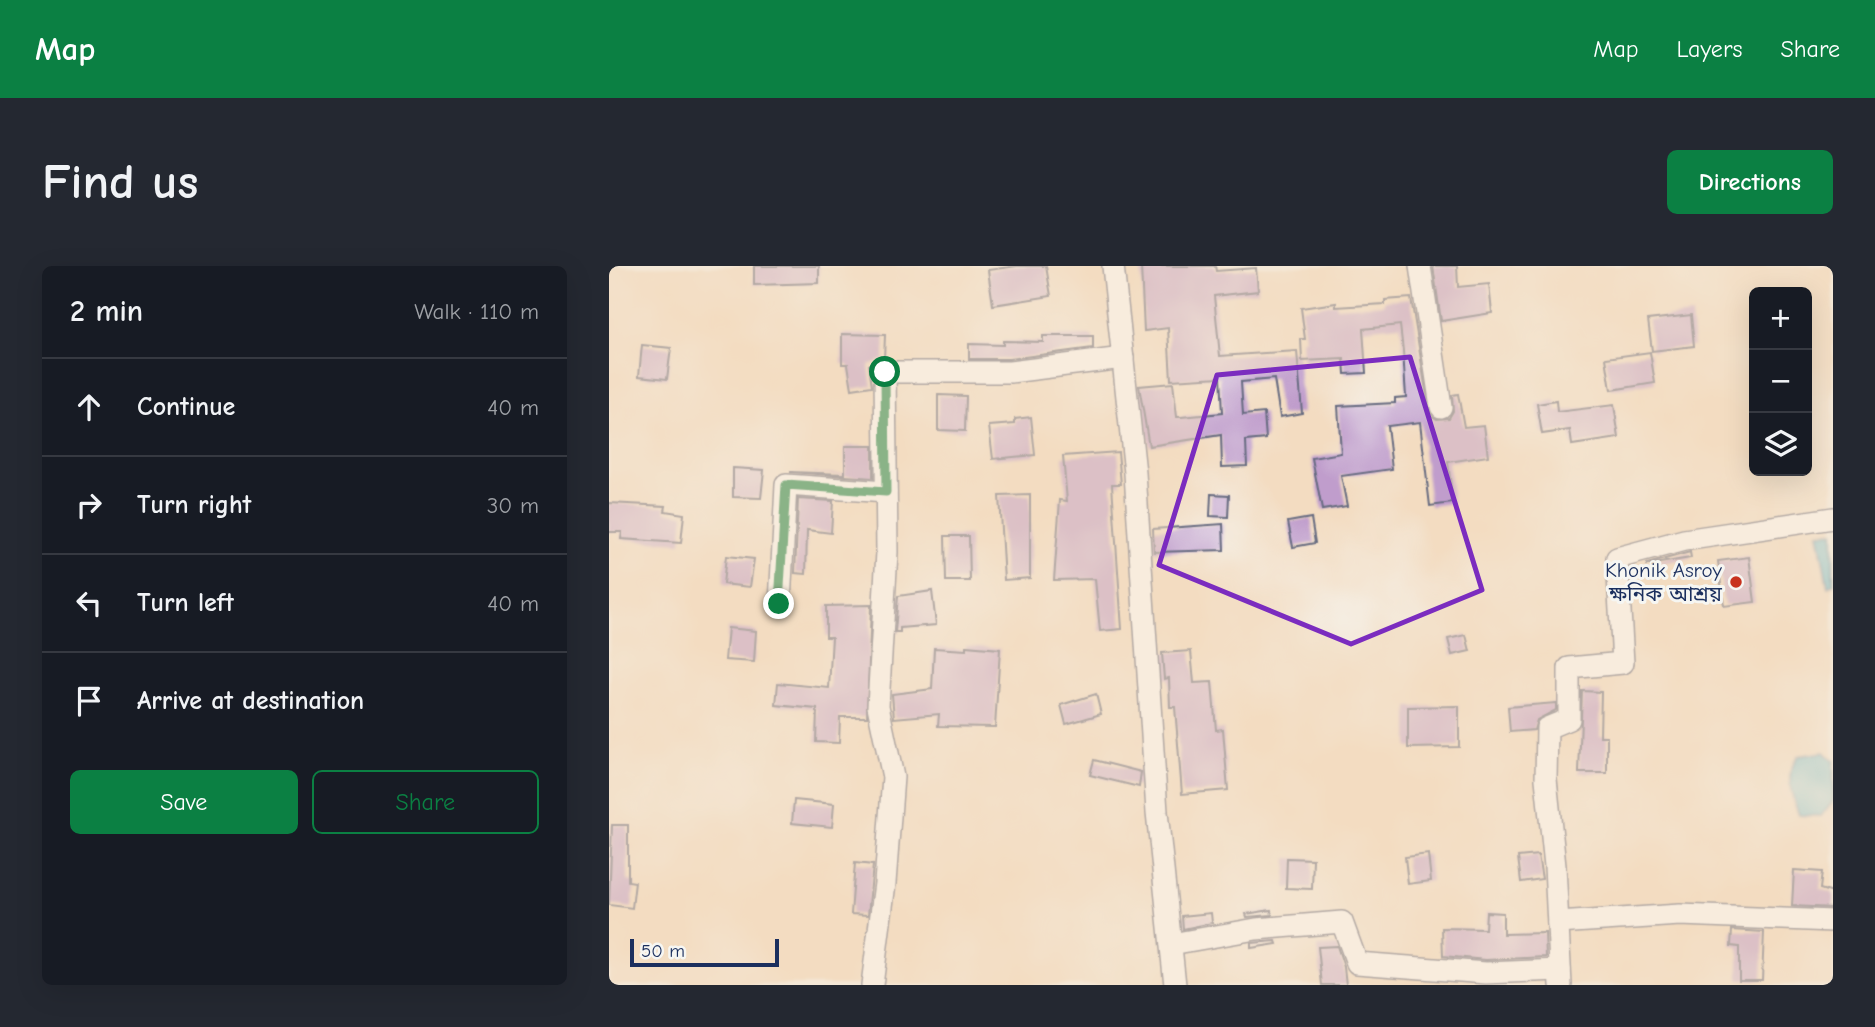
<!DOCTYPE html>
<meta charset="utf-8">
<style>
:root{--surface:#171b24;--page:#242831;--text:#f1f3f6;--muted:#9ea1a6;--line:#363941;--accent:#0b8043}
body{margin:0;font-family:"Comic Neue","Noto Sans Bengali",sans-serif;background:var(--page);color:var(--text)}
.controls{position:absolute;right:21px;top:21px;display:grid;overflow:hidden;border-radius:10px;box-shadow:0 7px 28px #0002}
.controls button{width:63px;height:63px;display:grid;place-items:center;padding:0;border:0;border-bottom:2px solid var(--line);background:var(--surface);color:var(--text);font:35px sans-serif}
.scale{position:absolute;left:21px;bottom:18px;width:149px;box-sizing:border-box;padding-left:7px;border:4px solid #1b2f5e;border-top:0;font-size:19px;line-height:24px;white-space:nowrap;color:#1b2f5e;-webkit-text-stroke:5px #f6f6f2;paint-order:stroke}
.stop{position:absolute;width:21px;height:21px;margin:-16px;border:5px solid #0b8043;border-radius:50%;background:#fff}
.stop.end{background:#0b8043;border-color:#fff;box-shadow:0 2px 7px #0008}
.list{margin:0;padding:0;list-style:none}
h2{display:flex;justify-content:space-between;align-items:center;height:91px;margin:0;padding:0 28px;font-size:30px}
h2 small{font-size:23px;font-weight:400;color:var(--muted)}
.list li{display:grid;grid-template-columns:46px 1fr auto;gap:21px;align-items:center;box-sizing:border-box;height:98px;padding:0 28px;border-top:2px solid var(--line)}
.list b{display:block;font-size:26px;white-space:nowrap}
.list em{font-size:23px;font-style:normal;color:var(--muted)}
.actions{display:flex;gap:14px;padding:21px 28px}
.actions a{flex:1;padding:16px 0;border:2px solid var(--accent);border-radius:10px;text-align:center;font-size:24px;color:var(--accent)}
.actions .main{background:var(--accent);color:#fff}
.icon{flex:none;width:38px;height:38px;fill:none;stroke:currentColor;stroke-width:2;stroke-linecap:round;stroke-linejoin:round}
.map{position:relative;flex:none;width:1224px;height:719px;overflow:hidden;border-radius:10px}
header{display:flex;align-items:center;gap:42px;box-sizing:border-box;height:98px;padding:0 35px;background:var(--accent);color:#fff}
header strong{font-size:33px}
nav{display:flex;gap:38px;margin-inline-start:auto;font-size:24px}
.intro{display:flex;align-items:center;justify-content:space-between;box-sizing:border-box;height:168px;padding:0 42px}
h1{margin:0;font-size:49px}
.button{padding:18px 32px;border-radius:10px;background:var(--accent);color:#fff;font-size:24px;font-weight:700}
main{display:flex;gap:42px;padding:0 42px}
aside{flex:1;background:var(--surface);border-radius:10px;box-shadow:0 7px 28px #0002}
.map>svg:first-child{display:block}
</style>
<header>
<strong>Map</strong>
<nav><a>Map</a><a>Layers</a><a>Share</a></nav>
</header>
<div class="intro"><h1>Find us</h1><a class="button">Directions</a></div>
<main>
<aside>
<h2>2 min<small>Walk · 110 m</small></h2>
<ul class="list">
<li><svg class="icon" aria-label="ahead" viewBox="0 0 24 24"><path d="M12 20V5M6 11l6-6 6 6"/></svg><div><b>Continue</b></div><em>40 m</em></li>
<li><svg class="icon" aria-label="right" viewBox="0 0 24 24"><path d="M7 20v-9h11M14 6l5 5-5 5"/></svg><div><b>Turn right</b></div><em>30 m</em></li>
<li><svg class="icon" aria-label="left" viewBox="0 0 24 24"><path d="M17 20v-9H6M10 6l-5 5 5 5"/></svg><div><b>Turn left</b></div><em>40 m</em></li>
<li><svg class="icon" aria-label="arrive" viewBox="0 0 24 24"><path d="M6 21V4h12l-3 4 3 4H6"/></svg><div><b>Arrive at destination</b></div></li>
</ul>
<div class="actions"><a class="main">Save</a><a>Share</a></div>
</aside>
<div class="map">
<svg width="1224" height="719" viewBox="0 0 1224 719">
<rect width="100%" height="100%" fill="#f6f6f2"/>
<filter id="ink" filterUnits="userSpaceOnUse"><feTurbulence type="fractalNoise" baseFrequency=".0143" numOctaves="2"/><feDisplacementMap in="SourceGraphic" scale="14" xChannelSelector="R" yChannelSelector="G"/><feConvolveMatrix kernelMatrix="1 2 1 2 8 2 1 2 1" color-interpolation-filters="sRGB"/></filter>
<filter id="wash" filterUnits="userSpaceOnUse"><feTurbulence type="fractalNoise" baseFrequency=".00686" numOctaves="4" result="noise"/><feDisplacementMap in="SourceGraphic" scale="28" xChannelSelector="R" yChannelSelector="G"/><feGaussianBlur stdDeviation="1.57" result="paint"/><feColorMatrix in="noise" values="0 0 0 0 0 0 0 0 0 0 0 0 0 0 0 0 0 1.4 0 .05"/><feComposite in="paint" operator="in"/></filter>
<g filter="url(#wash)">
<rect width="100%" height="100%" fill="#f3dcc1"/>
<g fill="#53b7d1" stroke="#377398" stroke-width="2">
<path d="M 1224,266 L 1224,318 L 1219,321 L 1209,267 Z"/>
<path d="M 1215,486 L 1224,495 L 1224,535 L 1212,550 L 1190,549 C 1182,528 1175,509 1189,490 Z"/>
</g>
<g id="blocks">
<g fill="#c09dcc">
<path d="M 145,0 L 210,0 L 210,17 L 145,19 Z"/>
<path d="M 408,0 L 437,0 L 442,30 L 384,39 L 379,4 Z"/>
<path d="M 532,0 L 606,0 L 607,5 L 647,2 L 649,25 L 605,30 L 611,90 L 688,85 L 693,147 L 671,151 L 665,113 L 632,116 L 634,149 L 655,147 L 657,173 L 637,175 L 638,200 L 613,201 L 612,169 L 540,180 L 530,120 L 564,117 L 568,151 L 572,151 L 613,147 L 611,111 L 562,114 L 559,62 L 535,65 Z"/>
<path d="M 824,0 L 848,0 L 849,21 L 880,18 L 883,47 L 832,55 Z"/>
<path d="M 802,32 L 821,149 L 828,153 L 840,152 L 844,145 L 843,129 L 849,128 L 855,161 L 875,159 L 879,190 L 839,196 L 844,237 L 821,240 L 811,156 L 778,160 L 783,203 L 732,210 L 738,240 L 713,244 L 703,192 L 732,187 L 729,140 L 786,137 L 786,132 L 797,131 L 794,85 L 791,59 L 754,63 L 757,107 L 736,108 L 735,93 L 693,95 L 692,73 L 696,73 L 692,42 L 727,37 L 727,41 L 776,38 L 776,34 Z"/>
<path d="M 1082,49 L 1085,80 L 1043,85 L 1039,54 Z"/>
<path d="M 233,68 L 276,69 L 275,93 L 260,99 L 263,120 L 243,123 L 239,98 L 233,98 Z"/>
<path d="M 434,70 L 484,70 L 484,82 L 400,93 L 360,93 L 360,78 L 394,79 L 394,75 L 434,76 Z"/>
<path d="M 33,79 L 62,82 L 58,113 L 30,110 Z"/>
<path d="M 1041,86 L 1046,117 L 1002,124 L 997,92 Z"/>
<path d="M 329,129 L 357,130 L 356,165 L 329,164 Z"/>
<path d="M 947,135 L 948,146 L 1005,139 L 1010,172 L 963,179 L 961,164 L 933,168 L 928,138 Z"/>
<path d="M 422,151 L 426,189 L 384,193 L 380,160 L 406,158 L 406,153 Z"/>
<path d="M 236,180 L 264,180 L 264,212 L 181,206 L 236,208 Z"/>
<path d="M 509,186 L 512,218 L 503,218 L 513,363 L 491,365 L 486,313 L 445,314 L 451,234 L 458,235 L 454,190 Z"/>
<path d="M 124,202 L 155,204 L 152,232 L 124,231 Z"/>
<path d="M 602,228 L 620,229 L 619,251 L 601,250 Z"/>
<path d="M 421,229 L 421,312 L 395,314 L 390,230 Z"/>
<path d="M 189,233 L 224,235 L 222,267 L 198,264 L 197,308 L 186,307 Z"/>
<path d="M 0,237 L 57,240 L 56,245 L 75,248 L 72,277 L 12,273 L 13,266 L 0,266 Z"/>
<path d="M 702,252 L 706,277 L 684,281 L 679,256 Z"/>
<path d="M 614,258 L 615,284 L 545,286 L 544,263 Z"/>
<path d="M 336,270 L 360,270 L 361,315 L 337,315 Z"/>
<path d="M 1081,286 L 1082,292 L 1038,299 L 1038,298 Z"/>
<path d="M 117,290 L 145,293 L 141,321 L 114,318 Z"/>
<path d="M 1140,291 L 1146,336 L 1115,340 L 1109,295 Z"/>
<path d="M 323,325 L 327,359 L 291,362 L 291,366 L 286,366 L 289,330 Z"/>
<path d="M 262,339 L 258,451 L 231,451 L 230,477 L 207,476 L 208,443 L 167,439 L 169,417 L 220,422 L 223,371 L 217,371 L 217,340 Z"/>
<path d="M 119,362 L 147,365 L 145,396 L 116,394 Z"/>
<path d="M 857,369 L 861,385 L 843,389 L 839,373 Z"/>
<path d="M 357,380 L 391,383 L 386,461 L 329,460 L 330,448 L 285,452 L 283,428 L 323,423 L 325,382 L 357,384 Z"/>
<path d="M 582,385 L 585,417 L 603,416 L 607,464 L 614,463 L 619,524 L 573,528 L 566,441 L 561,441 L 560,412 L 555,413 L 553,387 Z"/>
<path d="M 973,425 L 992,426 L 991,470 L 998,470 L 998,507 L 970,507 Z"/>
<path d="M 487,428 L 492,448 L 457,458 L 452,439 Z"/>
<path d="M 947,437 L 947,444 L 928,454 L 925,464 L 901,466 L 899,441 Z"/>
<path d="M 850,440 L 850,481 L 799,482 L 799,441 Z"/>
<path d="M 485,494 L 532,506 L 530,521 L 481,509 Z"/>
<path d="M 185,534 L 225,538 L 223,561 L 183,557 Z"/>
<path d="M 3,559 L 19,559 L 19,615 L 26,616 L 23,642 L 0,639 Z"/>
<path d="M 819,588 L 822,615 L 799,618 L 796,591 Z"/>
<path d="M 929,589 L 933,613 L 912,616 L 909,591 Z"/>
<path d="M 678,592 L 704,593 L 703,623 L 677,622 Z"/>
<path d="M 246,597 L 264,599 L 259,649 L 242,648 Z"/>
<path d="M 1185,604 L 1213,606 L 1211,623 L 1224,627 L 1224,642 L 1183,640 Z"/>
<path d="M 662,644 L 663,649 L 638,651 L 637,648 Z"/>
<path d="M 877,646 L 894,647 L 894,668 L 936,667 L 937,691 L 877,694 L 834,690 L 833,662 L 876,663 Z"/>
<path d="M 602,647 L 603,657 L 574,663 L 573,650 Z"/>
<path d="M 1123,664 L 1155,666 L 1153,714 L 1130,714 L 1130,681 L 1122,680 Z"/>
<path d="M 667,675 L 668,678 L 642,682 L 642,677 Z"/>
<path d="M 728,680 L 735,701 L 737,719 L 713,719 L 709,681 Z"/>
</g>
</g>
</g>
<g filter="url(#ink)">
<use href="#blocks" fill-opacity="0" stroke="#676c81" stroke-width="2"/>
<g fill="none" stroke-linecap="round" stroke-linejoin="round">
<defs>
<g id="street">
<path d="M 504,0 L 526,207 L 548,546 L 566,719"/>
<path d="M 811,0 L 832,141"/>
<path d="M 171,338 L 177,219 L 277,226"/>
<path d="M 949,657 L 1071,649 L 1224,655"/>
<path d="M 562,678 L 647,663 L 733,656 L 748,697 L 877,707 L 951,704"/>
<path d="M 263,719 L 276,617 L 284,511 L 269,440 L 278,286 L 276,106 L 401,106 L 514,92"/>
<path d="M 952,719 L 946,600 L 937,513 L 938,462 L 960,453 L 960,402 L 1014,397 L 1008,292 L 1075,274 L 1224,252"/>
</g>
</defs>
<use href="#street" stroke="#676c81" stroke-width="24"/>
<use href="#street" stroke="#fff" stroke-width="21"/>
</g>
</g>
<g fill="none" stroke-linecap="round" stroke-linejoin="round" filter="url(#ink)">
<path stroke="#0b8043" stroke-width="9" d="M 170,338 L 177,219 L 277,226 L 276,106"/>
</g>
<path d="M0 0H1224V719H0ZM 801,91 L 873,324 L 742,378 L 550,299 L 608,109 Z" fill="#f3dcc1" fill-opacity=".55" fill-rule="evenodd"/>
<path fill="none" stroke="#7b2cbf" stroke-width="5" stroke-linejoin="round" d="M 801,91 L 873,324 L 742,378 L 550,299 L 608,109 Z"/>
<circle fill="#c8321e" stroke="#f6f6f2" stroke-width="2.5" cx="1127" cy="316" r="7"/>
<g text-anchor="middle" stroke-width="6" stroke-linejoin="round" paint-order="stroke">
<g font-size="21" fill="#1b2f5e" stroke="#f6f6f2" text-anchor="end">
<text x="1113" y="311">Khonik Asroy<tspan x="1113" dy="24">ক্ষনিক আশ্রয়</tspan></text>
</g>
</g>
</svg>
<div class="controls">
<button>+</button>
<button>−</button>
<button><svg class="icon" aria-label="layers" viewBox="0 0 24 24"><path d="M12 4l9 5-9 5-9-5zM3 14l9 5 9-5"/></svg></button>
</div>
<div class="scale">50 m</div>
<div class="stop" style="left:276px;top:106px"></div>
<div class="stop end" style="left:170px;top:338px"></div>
</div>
</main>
